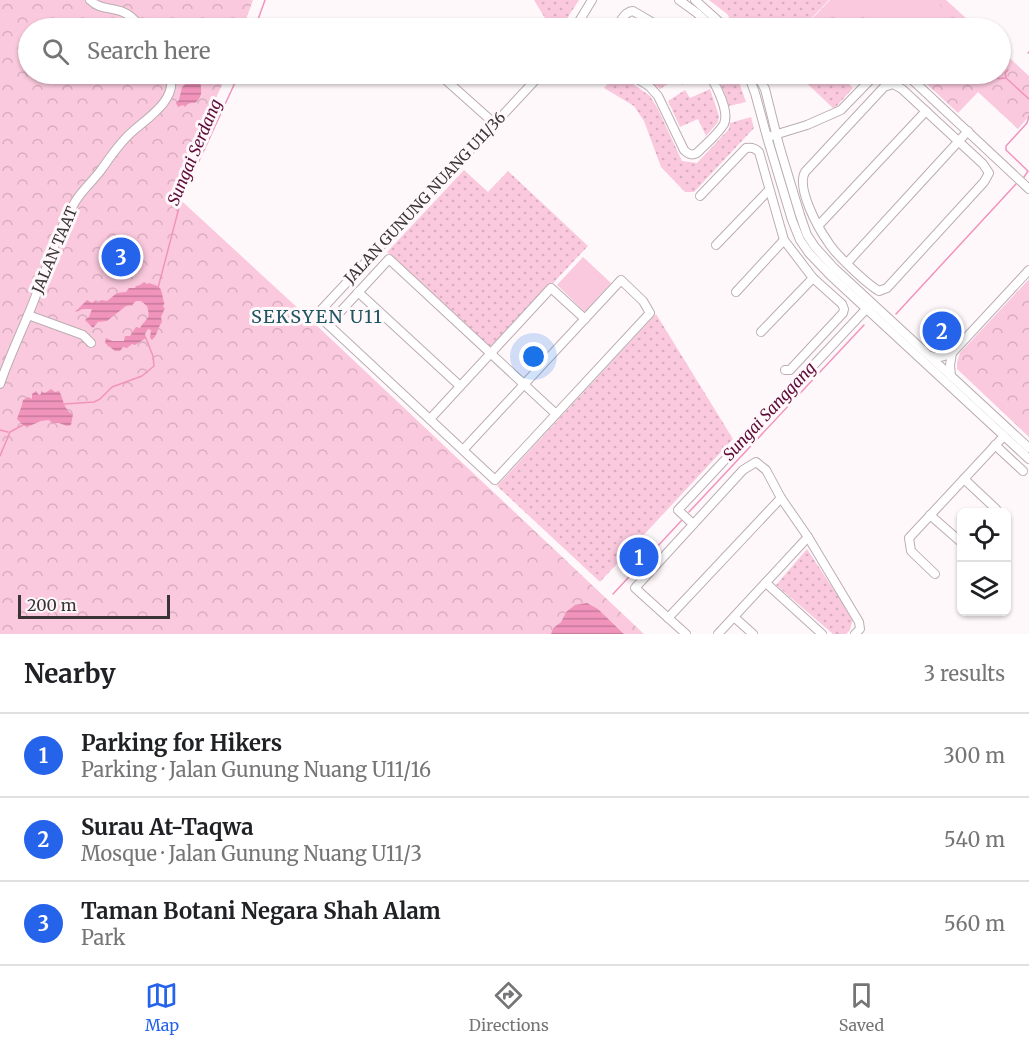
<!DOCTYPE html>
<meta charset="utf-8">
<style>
:root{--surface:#fff;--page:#f6f6f6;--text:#202124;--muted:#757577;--line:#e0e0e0;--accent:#2563eb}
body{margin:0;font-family:Merriweather,serif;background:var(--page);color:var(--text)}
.controls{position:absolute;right:18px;bottom:18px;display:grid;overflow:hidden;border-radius:9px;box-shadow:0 2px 4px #0004}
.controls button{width:54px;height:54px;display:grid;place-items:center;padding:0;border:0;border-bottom:2px solid var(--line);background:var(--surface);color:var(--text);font:30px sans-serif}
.scale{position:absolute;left:18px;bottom:15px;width:152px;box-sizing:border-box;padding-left:6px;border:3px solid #393335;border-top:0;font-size:16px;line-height:21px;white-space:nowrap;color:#393335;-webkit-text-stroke:4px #fff8fb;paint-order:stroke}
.you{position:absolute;left:534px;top:357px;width:21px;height:21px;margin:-15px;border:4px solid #fff;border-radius:50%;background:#1a73e8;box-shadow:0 0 0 9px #1a73e833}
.badge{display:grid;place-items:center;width:39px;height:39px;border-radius:50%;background:var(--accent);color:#fff;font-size:20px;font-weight:700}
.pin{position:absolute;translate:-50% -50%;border:3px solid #fff;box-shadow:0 2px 6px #0006}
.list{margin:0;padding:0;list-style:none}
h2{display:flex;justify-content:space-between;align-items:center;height:78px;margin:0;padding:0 24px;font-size:26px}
h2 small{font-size:20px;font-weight:400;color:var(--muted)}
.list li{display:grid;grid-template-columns:39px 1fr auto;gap:18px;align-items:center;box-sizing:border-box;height:84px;padding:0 24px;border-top:2px solid var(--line)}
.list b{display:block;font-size:22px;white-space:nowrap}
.list p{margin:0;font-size:20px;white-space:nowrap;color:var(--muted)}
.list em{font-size:20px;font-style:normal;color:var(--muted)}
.icon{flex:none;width:33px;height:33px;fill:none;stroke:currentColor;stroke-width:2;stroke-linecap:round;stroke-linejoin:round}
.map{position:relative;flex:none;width:1029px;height:634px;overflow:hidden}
.search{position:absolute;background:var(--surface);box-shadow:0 2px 4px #0004;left:18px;right:18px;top:18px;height:66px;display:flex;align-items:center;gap:15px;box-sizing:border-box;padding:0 21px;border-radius:33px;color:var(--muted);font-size:22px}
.sheet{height:330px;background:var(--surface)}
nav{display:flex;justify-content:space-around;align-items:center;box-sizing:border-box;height:84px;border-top:2px solid var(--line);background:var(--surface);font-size:16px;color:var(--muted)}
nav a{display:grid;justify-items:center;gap:3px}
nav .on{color:var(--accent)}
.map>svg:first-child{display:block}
</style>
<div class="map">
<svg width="1029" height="634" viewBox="0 0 1029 634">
<defs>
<pattern id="grass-dots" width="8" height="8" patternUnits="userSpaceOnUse" patternTransform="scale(1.5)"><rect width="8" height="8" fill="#fbc9dd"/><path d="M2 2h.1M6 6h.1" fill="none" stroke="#d8adbe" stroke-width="1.8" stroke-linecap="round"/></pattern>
<pattern id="forest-crowns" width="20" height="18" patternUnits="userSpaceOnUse" patternTransform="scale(1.5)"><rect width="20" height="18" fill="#fbc9dd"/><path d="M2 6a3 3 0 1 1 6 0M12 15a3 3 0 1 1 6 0" fill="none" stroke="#d8adbe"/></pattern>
<pattern id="water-rules" width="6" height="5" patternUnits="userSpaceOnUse" patternTransform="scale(1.5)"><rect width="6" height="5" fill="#f194bc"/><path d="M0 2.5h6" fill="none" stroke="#c4799a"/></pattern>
</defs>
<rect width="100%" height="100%" fill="#fff8fb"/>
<g fill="url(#grass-dots)">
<path d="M 534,0 L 579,0 L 561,28 L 551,28 Z"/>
<path d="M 709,0 L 829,0 L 802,28 L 736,28 L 727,14 Z"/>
<path d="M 616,74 L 619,74 L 650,96 L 658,109 L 682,161 L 697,163 L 729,129 L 730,123 L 751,117 L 754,128 L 694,192 L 685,192 L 661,167 L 644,121 L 634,106 L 604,88 Z"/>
<path d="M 639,74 L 672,74 L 674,75 L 675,74 L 698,74 L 682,85 L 677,78 L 660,89 Z"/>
<path d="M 725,74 L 736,74 L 746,102 L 729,106 L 718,76 Z"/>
<path d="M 797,74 L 839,74 L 853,88 L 834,109 Z"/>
<path d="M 710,89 L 719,116 L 718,122 L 706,136 L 698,119 L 680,127 L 668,101 L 685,90 L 690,98 Z"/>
<path d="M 464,170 L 488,192 L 508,171 L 588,246 L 491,349 L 387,252 Z"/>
<path d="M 656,314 L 733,439 L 600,582 L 497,486 Z"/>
<path d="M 807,549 L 853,619 L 850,630 L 846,634 L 833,634 L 776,585 Z"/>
</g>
<g fill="url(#forest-crowns)">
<path d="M 0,0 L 253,0 L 243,28 L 28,28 L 28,74 L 227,74 L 173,193 L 313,322 L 644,634 L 624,634 L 598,609 L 566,612 L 561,622 L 553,628 L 551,634 L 0,634 Z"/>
<path d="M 830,0 L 946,0 L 977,28 L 803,28 Z"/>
<path d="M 1001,50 L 1029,76 L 1029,116 L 1018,129 L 978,92 L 958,113 L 916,74 L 1000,74 Z"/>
<path d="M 1029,279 L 1029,437 L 957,369 L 957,362 L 960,353 Z"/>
</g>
<g fill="#fbc9dd">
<path d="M 848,0 L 867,27 L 865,28 L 849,28 L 835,8 Z"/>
<path d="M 850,0 L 935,0 L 946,11 L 929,28 L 881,28 Z"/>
<path d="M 583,257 L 611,283 L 585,312 L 557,285 Z"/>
</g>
<g fill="url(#water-rules)">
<path d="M 185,74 L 195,74 L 198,75 C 201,86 205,95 195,103 C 191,102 187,104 185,107 L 183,105 L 178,107 L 176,103 L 179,100 L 182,87 L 188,82 L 188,79 Z"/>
<path d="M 144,282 L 147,284 L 149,283 C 160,287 161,286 163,298 C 164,306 166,299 163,307 L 165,308 L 161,317 L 162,322 C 157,328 158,335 152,340 L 150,338 L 151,330 L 148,329 L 145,334 L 146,338 L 135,345 L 132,344 L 127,348 L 123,347 L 120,351 L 115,351 L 105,343 L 106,338 L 112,341 L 124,341 L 125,336 L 130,336 L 136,327 L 140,328 C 147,317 151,320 147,306 L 141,301 L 136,301 L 132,305 L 126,306 L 107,321 L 98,322 L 93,328 L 85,320 L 89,317 L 92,309 L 83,309 L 75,312 L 87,300 L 92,303 L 96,300 L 98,303 L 101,300 L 107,301 L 117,293 L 126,292 L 129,288 L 135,288 L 136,286 L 140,285 Z"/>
<path d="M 51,389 L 55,392 L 59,391 C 64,399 63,410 73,414 L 71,425 L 67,426 L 59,423 L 52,423 L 49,420 L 41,421 L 27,427 L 23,425 L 17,419 C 19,412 22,407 23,400 L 28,397 L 32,399 L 32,394 L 36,391 L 39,395 L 41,394 L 41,391 L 45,393 Z"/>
<path d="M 587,603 L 598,609 L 624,634 L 551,634 L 553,628 L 561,622 L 566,612 L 575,605 Z"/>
</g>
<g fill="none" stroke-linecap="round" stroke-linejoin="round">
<g stroke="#f194bc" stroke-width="1.5">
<path d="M 255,28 L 265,0"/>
<path d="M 1028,53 L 1029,52"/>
<path d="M 993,74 C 1000,81 997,78 1006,78"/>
<path d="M 1006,77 L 1005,73 L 1008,70"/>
<path d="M 1006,78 L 1029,99"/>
<path d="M 1024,177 L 1028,171 L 1006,150 L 1006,146 L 1027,123 L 1029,116"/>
<path d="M 158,288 L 181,200 L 239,74"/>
<path d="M 896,314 L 1016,184"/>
<path d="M 64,404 L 94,402 L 100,399 L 112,387 L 142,376 L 154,366 L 153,356 L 145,336"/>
<path d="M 0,430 L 8,432"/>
<path d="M 0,456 L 10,432 L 23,425"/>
<path d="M 689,512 L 864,325"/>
<path d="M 613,594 L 682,520"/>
</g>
<defs>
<g id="minor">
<path d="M 90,0 C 100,10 111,7 123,12 C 131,15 137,22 142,28"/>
<path d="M 679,0 L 697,13 L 713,28"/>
<path d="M 695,0 L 726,28"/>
<path d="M 575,28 L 592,0"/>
<path d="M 616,28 C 621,21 624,12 633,11 L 662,28"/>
<path d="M 439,74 L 495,124"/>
<path d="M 630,74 L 649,86 L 658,96 L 684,150 C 689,154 691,156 697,153 C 706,144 718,134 724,124 C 730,111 715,84 709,74"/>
<path d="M 748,74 L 755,93 L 767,137 L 792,220 L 800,240 L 809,253 L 830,275 L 1029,459"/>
<path d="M 757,74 L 765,89 L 779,145 L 800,215 L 807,235 L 815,247 L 834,268 L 1029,448"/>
<path d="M 906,74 L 1029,189"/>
<path d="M 893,84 L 902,89 L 983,164 L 989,173 L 984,182 L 887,288 L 879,291 C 867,284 835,254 828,242 C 818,228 796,188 805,172 L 884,87 Z"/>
<path d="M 771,136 L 807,125 L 841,110 L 876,74"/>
<path d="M 700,196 L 746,148 C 752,147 755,148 759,152 L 784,240 L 813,278 L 842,304 L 844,309 L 843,313 L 790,370 L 785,370"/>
<path d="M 819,225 L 926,111"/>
<path d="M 716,245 L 769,190"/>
<path d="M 847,263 L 968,131"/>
<path d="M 358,292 L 460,386"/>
<path d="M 736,292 L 784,240"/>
<path d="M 28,315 L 83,335 L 91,343"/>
<path d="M 329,324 L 389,259 L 556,414"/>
<path d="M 761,332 L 813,278"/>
<path d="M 930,356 C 939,358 944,357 952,353 L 1029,270"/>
<path d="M 951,376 L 950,365 L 952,353"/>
<path d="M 0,384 C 9,357 22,331 33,303 C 46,270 57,233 75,202 C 82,190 93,181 101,170 C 111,156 120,142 133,131 C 149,117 178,99 170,74"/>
<path d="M 430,419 L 551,288 L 585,319"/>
<path d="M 995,445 L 1023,471"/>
<path d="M 463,450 L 621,280 L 643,301 L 650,313 L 495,480 L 321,318 L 320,314 L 322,309 L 541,74"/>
<path d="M 964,479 L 996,509"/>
<path d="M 930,515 L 962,543"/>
<path d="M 693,524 L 678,510 L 869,306"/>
<path d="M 935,574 L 911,551 L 909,538 L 1004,436"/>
<path d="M 766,583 L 822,634"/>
<path d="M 734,617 L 753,634"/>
<path d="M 668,618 L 781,498"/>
<path d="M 686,634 L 635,588 L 743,470 L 756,462 L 766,470 L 781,498 L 808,537 L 859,622 L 860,629 L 855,634"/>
<path d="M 718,634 L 808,537"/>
</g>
</defs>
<use href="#minor" stroke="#bbadb2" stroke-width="10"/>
<use href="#minor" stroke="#fff" stroke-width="8"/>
</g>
<g text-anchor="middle" stroke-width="6" stroke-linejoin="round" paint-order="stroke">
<g font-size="15" fill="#393335" stroke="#fff8fb">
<text transform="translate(425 198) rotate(-47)" y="5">JALAN GUNUNG NUANG U11/36</text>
<text transform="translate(55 250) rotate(-67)" y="5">JALAN TAAT</text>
</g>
<g font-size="16" font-style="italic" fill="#5e0c39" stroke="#fff8fb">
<text transform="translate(194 152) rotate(-67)" y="6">Sungai Serdang</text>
<text transform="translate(769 411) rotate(-47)" y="6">Sungai Sanggang</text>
</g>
<g font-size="18" letter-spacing="1.5" fill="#1d5561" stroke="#fff8fb">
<text x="317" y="323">SEKSYEN U11</text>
</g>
</g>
</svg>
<div class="controls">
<button><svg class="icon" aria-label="locate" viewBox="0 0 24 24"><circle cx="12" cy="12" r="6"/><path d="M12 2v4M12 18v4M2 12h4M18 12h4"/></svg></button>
<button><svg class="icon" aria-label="layers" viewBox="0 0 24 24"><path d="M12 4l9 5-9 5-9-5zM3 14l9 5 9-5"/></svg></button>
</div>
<div class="scale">200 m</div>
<div class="you"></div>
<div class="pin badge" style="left:639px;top:557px">1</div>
<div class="pin badge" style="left:942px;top:331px">2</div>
<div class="pin badge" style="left:121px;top:257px">3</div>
<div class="search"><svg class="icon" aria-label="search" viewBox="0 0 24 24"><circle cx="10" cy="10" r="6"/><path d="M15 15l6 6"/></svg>Search here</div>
</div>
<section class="sheet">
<h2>Nearby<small>3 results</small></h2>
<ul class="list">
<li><span class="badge">1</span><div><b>Parking for Hikers</b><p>Parking · Jalan Gunung Nuang U11/16</p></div><em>300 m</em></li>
<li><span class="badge">2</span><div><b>Surau At-Taqwa</b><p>Mosque · Jalan Gunung Nuang U11/3</p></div><em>540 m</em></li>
<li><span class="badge">3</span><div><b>Taman Botani Negara Shah Alam</b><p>Park</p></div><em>560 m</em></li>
</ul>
</section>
<nav>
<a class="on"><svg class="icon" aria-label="map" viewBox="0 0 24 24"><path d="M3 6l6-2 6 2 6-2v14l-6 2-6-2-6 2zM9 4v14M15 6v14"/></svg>Map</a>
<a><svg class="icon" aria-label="directions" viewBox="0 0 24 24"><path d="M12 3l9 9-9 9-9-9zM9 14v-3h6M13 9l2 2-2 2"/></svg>Directions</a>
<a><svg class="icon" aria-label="saved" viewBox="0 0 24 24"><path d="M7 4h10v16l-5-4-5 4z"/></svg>Saved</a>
</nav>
